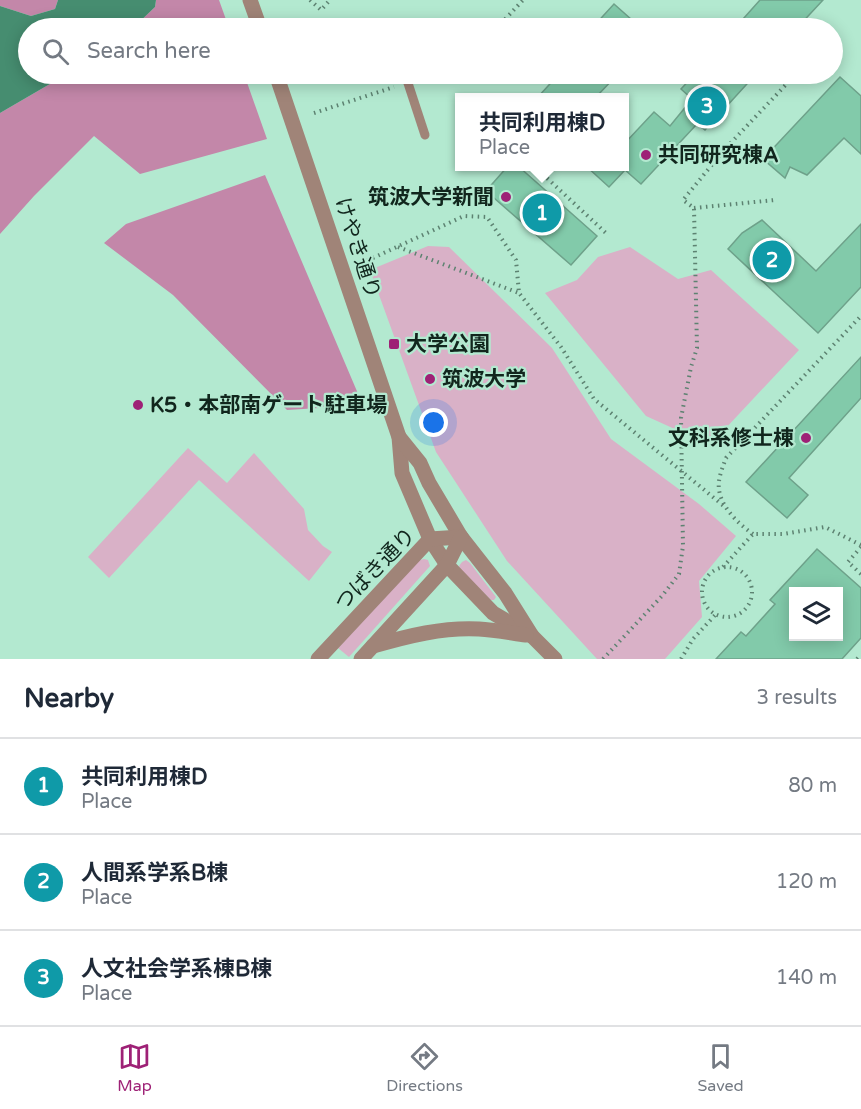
<!DOCTYPE html>
<meta charset="utf-8">
<style>
:root{--surface:#fff;--page:#f2f2f3;--text:#1f2937;--muted:#747a83;--line:#e0e1e3;--accent:#9e2176}
body{margin:0;font-family:"Varela Round","Noto Sans JP",sans-serif;background:var(--page);color:var(--text)}
.controls{position:absolute;right:18px;bottom:18px;display:grid;overflow:hidden;border-radius:0px;box-shadow:0 3px 15px #0003}
.controls button{width:54px;height:54px;display:grid;place-items:center;padding:0;border:0;border-bottom:2px solid var(--line);background:var(--surface);color:var(--text);font:30px sans-serif}
.you{position:absolute;left:434px;top:423px;width:21px;height:21px;margin:-15px;border:4px solid #fff;border-radius:50%;background:#1a73e8;box-shadow:0 0 0 9px #1a73e833}
.badge{display:grid;place-items:center;width:39px;height:39px;border-radius:50%;background:var(--accent);color:#fff;font-size:20px;font-weight:700}
.pin{position:absolute;translate:-50% -50%;border:3px solid #fff;box-shadow:0 2px 6px #0006}
.popup{position:absolute;left:455px;top:93px;width:174px;height:78px;box-sizing:border-box;display:grid;place-content:center;border-radius:0px;background:var(--surface);filter:drop-shadow(0 2px 4px #0005);font-size:20px;white-space:nowrap;color:var(--muted)}
.popup b{font-size:22px;color:var(--text)}
.popup::after{content:'';position:absolute;left:50%;top:100%;margin-left:-12px;border:12px solid transparent;border-top-color:var(--surface)}
.list{margin:0;padding:0;list-style:none}
h2{display:flex;justify-content:space-between;align-items:center;height:78px;margin:0;padding:0 24px;font-size:26px}
h2 small{font-size:20px;font-weight:400;color:var(--muted)}
.list li{display:grid;grid-template-columns:39px 1fr auto;gap:18px;align-items:center;box-sizing:border-box;height:96px;padding:0 24px;border-top:2px solid var(--line)}
.list b{display:block;font-size:22px;white-space:nowrap}
.list p{margin:0;font-size:20px;white-space:nowrap;color:var(--muted)}
.list em{font-size:20px;font-style:normal;color:var(--muted)}
.icon{flex:none;width:33px;height:33px;fill:none;stroke:currentColor;stroke-width:2;stroke-linecap:round;stroke-linejoin:round}
.map{position:relative;flex:none;width:861px;height:659px;overflow:hidden}
.search{position:absolute;background:var(--surface);box-shadow:0 3px 15px #0003;left:18px;right:18px;top:18px;height:66px;display:flex;align-items:center;gap:15px;box-sizing:border-box;padding:0 21px;border-radius:33px;color:var(--muted);font-size:22px}
.sheet{height:366px;background:var(--surface)}
nav{display:flex;justify-content:space-around;align-items:center;box-sizing:border-box;height:84px;border-top:2px solid var(--line);background:var(--surface);font-size:16px;color:var(--muted)}
nav a{display:grid;justify-items:center;gap:3px}
nav .on{color:var(--accent)}
.map>svg:first-child{display:block}
</style>
<div class="map">
<svg width="861" height="659" viewBox="0 0 861 659">
<rect width="100%" height="100%" fill="#b3e9d0"/>
<g fill="#d9b1c7">
<path d="M 428,246 L 449,247 L 552,348 L 611,439 L 699,504 L 736,536 L 699,581 L 702,617 L 665,659 L 597,659 L 507,561 L 436,452 L 370,270 Z"/>
<path d="M 630,247 L 678,279 L 711,270 L 799,350 L 710,445 L 646,416 L 545,293 L 577,280 L 598,257 Z"/>
<path d="M 188,448 L 227,483 L 254,453 L 304,509 L 308,530 L 323,546 L 332,552 L 309,581 L 199,480 L 109,578 L 88,557 Z"/>
<path d="M 424,559 L 428,560 L 430,566 L 349,657 L 338,648 L 417,561 Z"/>
<path d="M 466,560 L 470,563 L 496,597 L 494,600 L 491,600 L 461,571 L 459,566 L 462,562 Z"/>
</g>
<g fill="#c387a9">
<path d="M 0,0 L 58,0 L 55,9 L 31,16 L 0,6 Z"/>
<path d="M 156,0 L 219,0 L 229,28 L 133,28 L 155,7 Z"/>
<path d="M 67,74 L 244,74 L 267,139 L 140,174 L 94,136 L 34,196 L 0,234 L 0,113 Z"/>
<path d="M 265,175 L 359,396 L 319,408 L 287,410 L 173,295 L 104,243 L 126,224 Z"/>
</g>
<path fill="#468d70" d="M 58,0 L 156,0 L 155,7 L 133,28 L 28,28 L 28,74 L 67,74 L 0,113 L 0,6 L 31,16 L 55,9 Z"/>
<g fill="#82caaa" stroke="#6ea18a" stroke-width="1.5" fill-rule="evenodd">
<path d="M 760,0 L 823,0 L 797,28 L 735,28 Z"/>
<path d="M 614,4 L 641,28 L 592,28 Z"/>
<path d="M 559,74 L 618,74 L 595,98 L 537,98 Z"/>
<path d="M 695,74 L 756,74 L 705,130 L 697,124 L 641,184 L 625,170 L 609,187 L 586,166 L 624,166 L 624,144 L 654,112 L 670,126 L 692,99 L 681,89 Z"/>
<path d="M 840,77 L 861,96 L 861,154 L 844,138 L 807,175 L 790,167 L 785,178 L 763,159 Z"/>
<path d="M 508,166 L 518,166 L 597,236 L 571,265 L 486,191 Z"/>
<path d="M 762,220 L 816,271 L 861,224 L 861,287 L 818,333 L 728,249 L 742,233 Z"/>
<path d="M 861,357 L 861,398 L 789,478 L 808,495 L 787,518 L 746,482 Z"/>
<path d="M 817,549 L 861,588 L 861,638 L 842,659 L 716,659 L 741,632 L 746,636 L 775,604 L 770,600 ZM 794,591 L 838,591 L 838,636 L 794,636 Z"/>
</g>
<g fill="none" stroke-linecap="round" stroke-linejoin="round">
<g stroke="#5d8271" stroke-width="4" stroke-dasharray="1.5 4.5" stroke-linecap="butt">
<path d="M 310,0 L 321,10 L 330,0"/>
<path d="M 497,28 L 523,0"/>
<path d="M 421,78 L 434,74"/>
<path d="M 314,113 L 394,87"/>
<path d="M 534,166 L 607,234"/>
<path d="M 694,208 L 775,200"/>
<path d="M 398,247 L 519,293"/>
<path d="M 362,263 L 464,216 L 487,217 L 516,260 L 519,293 L 561,347 L 594,399 L 725,507"/>
<path d="M 753,534 C 737,523 716,503 719,481 C 720,474 723,466 726,458 L 861,316"/>
<path d="M 861,547 L 848,562 L 861,574"/>
<path d="M 723,567 L 753,534 L 783,534 L 825,527 L 861,545"/>
<circle cx="727" cy="592" r="25"/>
<path d="M 603,659 L 662,596 L 679,574 L 683,546 L 681,418 L 691,367 L 697,348 L 694,208 L 683,200 L 725,149 L 796,74"/>
<path d="M 681,659 L 693,639 L 716,614"/>
<path d="M 857,659 L 861,655"/>
</g>
<path stroke="#a08478" stroke-width="9" d="M 405,74 L 425,135"/>
<g stroke="#a08478" stroke-width="15">
<path d="M 250,0 L 260,28"/>
<path d="M 276,74 L 399,437 L 402,473 L 430,539 L 447,565 L 493,613 L 532,636"/>
<path d="M 399,437 L 420,463 L 429,483 L 461,537 L 505,593 L 532,636 L 555,659"/>
<path d="M 373,646 C 408,636 443,627 479,629 C 495,630 511,633 526,635"/>
<path d="M 318,659 L 430,539 L 461,537"/>
<path d="M 361,659 L 447,565 L 461,537"/>
</g>
</g>
<g fill="#9e2176" stroke="#b3e9d0" stroke-width="2">
<circle cx="646" cy="155" r="6"/>
<circle cx="506" cy="197" r="6"/>
<rect x="388" y="338" width="12" height="12" rx="3"/>
<circle cx="430" cy="379" r="6"/>
<circle cx="138" cy="405" r="6"/>
<circle cx="806" cy="438" r="6"/>
</g>
<g text-anchor="middle" stroke-width="4.5" stroke-linejoin="round" paint-order="stroke">
<g font-size="21" font-weight="bold" fill="#11261d" stroke="#b3e9d0" text-anchor="start">
<text x="658" y="162">共同研究棟A</text>
<text x="494" y="204" text-anchor="end">筑波大学新聞</text>
<text x="406" y="351">大学公園</text>
<text x="442" y="386">筑波大学</text>
<text x="150" y="412">K5・本部南ゲート駐車場</text>
<text x="794" y="445" text-anchor="end">文科系修士棟</text>
</g>
<g font-size="21" fill="#11261d" stroke="#b3e9d0">
<text transform="translate(358 248) rotate(72)" y="7">けやき通り</text>
<text transform="translate(375 569) rotate(-46)" y="7">つばき通り</text>
</g>
</g>
</svg>
<div class="controls">
<button><svg class="icon" aria-label="layers" viewBox="0 0 24 24"><path d="M12 4l9 5-9 5-9-5zM3 14l9 5 9-5"/></svg></button>
</div>
<div class="you"></div>
<div class="pin badge" style="left:542px;top:213px;background:#0f9aa8">1</div>
<div class="popup"><b>共同利用棟D</b>Place</div>
<div class="pin badge" style="left:772px;top:260px;background:#0f9aa8">2</div>
<div class="pin badge" style="left:707px;top:106px;background:#0f9aa8">3</div>
<div class="search"><svg class="icon" aria-label="search" viewBox="0 0 24 24"><circle cx="10" cy="10" r="6"/><path d="M15 15l6 6"/></svg>Search here</div>
</div>
<section class="sheet">
<h2>Nearby<small>3 results</small></h2>
<ul class="list">
<li><span class="badge" style="background:#0f9aa8">1</span><div><b>共同利用棟D</b><p>Place</p></div><em>80 m</em></li>
<li><span class="badge" style="background:#0f9aa8">2</span><div><b>人間系学系B棟</b><p>Place</p></div><em>120 m</em></li>
<li><span class="badge" style="background:#0f9aa8">3</span><div><b>人文社会学系棟B棟</b><p>Place</p></div><em>140 m</em></li>
</ul>
</section>
<nav>
<a class="on"><svg class="icon" aria-label="map" viewBox="0 0 24 24"><path d="M3 6l6-2 6 2 6-2v14l-6 2-6-2-6 2zM9 4v14M15 6v14"/></svg>Map</a>
<a><svg class="icon" aria-label="directions" viewBox="0 0 24 24"><path d="M12 3l9 9-9 9-9-9zM9 14v-3h6M13 9l2 2-2 2"/></svg>Directions</a>
<a><svg class="icon" aria-label="saved" viewBox="0 0 24 24"><path d="M7 4h10v16l-5-4-5 4z"/></svg>Saved</a>
</nav>
